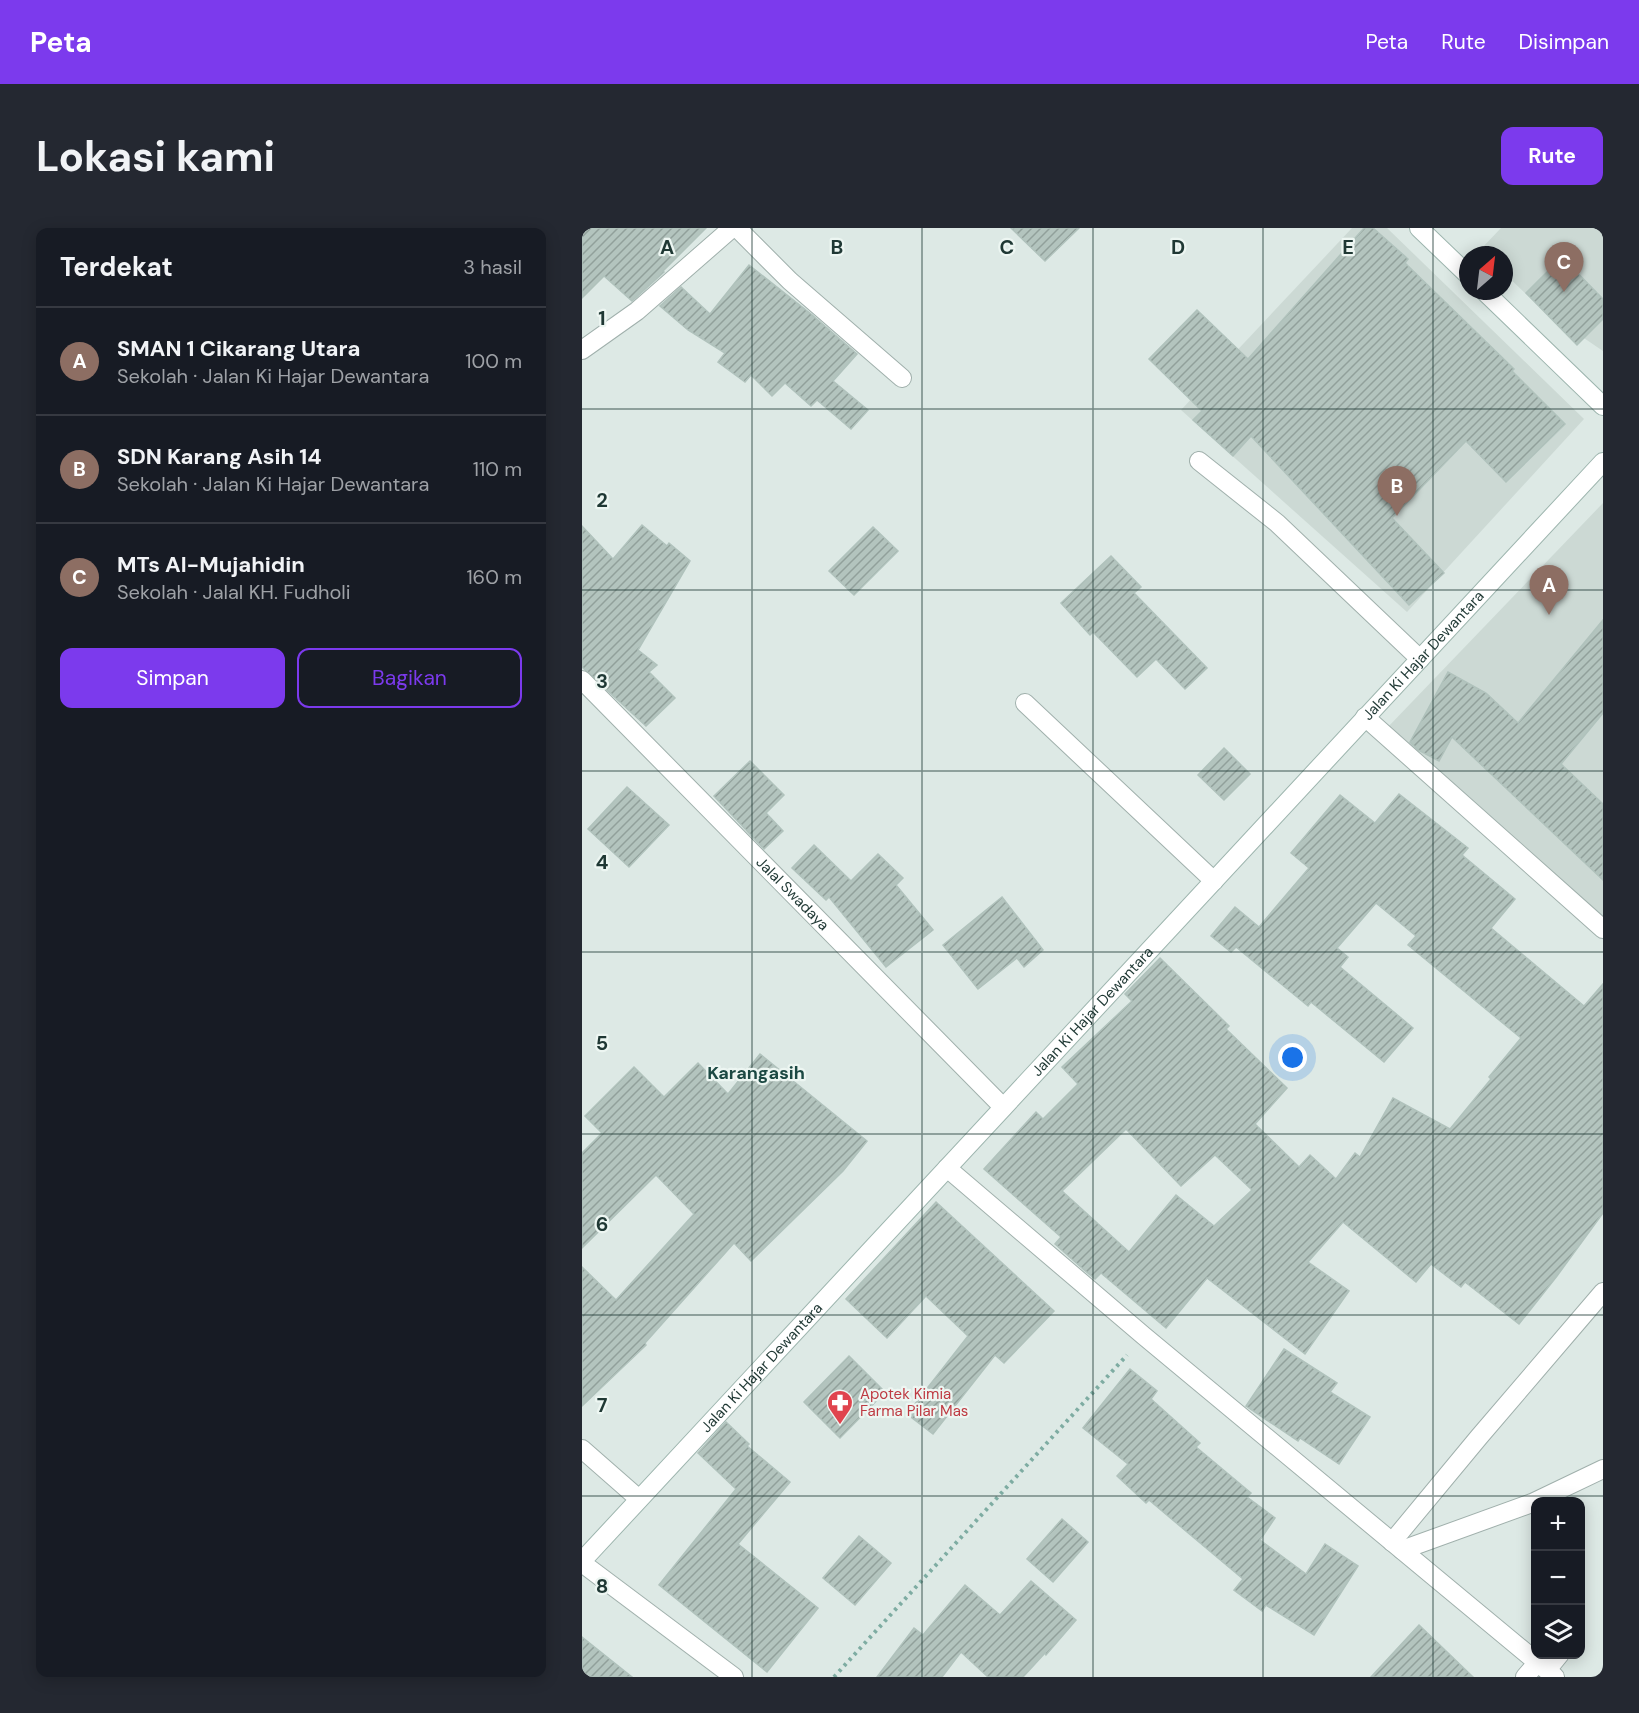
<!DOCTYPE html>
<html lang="id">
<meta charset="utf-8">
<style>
:root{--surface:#171b24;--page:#242831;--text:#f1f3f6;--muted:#9ea1a6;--line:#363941;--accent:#7c3aed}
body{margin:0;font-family:"DM Sans",sans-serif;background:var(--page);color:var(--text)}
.controls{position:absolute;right:18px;bottom:18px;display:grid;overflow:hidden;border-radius:12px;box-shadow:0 3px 15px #0003}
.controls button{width:54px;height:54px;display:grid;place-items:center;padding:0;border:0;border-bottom:2px solid var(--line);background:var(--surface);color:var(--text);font:30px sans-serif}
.compass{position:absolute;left:877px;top:18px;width:54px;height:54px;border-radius:50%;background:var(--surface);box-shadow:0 3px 15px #0003;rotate:28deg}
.you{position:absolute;left:711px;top:830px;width:21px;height:21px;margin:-15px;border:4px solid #fff;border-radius:50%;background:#1a73e8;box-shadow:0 0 0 9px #1a73e833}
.badge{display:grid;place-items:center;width:39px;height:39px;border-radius:50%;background:var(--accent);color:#fff;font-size:20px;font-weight:700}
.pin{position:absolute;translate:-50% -50px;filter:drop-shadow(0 2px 3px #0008)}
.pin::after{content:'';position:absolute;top:32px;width:21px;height:18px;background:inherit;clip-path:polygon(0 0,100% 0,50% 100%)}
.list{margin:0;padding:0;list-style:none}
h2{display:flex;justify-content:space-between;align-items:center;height:78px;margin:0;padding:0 24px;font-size:26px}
h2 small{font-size:20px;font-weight:400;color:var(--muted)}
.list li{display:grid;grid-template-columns:39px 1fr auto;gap:18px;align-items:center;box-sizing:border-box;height:108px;padding:0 24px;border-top:2px solid var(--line)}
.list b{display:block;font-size:22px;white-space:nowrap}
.list p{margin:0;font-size:20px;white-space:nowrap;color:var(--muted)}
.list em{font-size:20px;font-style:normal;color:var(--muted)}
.actions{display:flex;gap:12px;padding:18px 24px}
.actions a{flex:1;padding:14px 0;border:2px solid var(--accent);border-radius:12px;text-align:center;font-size:21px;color:var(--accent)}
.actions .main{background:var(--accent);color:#fff}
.icon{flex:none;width:33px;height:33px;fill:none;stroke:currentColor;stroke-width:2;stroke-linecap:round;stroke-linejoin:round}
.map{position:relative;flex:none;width:1021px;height:1449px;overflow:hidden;border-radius:12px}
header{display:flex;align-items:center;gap:36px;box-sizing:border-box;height:84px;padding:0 30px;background:var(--accent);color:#fff}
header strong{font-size:28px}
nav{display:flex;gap:33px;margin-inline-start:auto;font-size:21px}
.intro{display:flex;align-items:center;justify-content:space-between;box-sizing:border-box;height:144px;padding:0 36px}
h1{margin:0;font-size:42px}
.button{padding:15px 27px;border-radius:12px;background:var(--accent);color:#fff;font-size:21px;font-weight:700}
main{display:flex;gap:36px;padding:0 36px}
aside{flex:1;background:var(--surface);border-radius:12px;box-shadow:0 3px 15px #0003}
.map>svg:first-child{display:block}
</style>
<header>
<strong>Peta</strong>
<nav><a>Peta</a><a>Rute</a><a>Disimpan</a></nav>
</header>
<div class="intro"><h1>Lokasi kami</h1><a class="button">Rute</a></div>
<main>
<aside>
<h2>Terdekat<small>3 hasil</small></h2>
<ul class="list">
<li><span class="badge" style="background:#8d6e63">A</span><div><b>SMAN 1 Cikarang Utara</b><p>Sekolah · Jalan Ki Hajar Dewantara</p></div><em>100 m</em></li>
<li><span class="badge" style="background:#8d6e63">B</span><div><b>SDN Karang Asih 14</b><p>Sekolah · Jalan Ki Hajar Dewantara</p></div><em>110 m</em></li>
<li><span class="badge" style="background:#8d6e63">C</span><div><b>MTs Al-Mujahidin</b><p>Sekolah · Jalal KH. Fudholi</p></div><em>160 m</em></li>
</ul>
<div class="actions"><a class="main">Simpan</a><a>Bagikan</a></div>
</aside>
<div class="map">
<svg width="1021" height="1449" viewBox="0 0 1021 1449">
<defs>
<pattern id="building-hatch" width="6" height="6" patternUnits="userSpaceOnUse" patternTransform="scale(1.5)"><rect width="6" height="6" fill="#b3c4be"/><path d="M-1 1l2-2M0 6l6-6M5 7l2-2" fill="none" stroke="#91a09b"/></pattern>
</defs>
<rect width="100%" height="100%" fill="#dde9e5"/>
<g fill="#ccd9d4">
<path d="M 770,0 L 805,0 L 1002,191 L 825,384 L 599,182 Z"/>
<path d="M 919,0 L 1021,0 L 1021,123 L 962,83 L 922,45 L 922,27 L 903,27 L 898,22 Z"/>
<path d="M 1021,275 L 1021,688 L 805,500 Z"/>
</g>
<g fill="url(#building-hatch)" stroke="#b0c2bc" stroke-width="1.5" fill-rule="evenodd">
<path d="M 0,0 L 124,0 L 81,43 L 82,44 L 50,73 L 22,48 L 0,70 Z"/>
<path d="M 429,0 L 497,0 L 463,33 Z"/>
<path d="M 782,0 L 791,0 L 826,31 L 823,35 L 932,141 L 930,143 L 983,196 L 924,254 L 884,213 L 810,290 L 862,345 L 827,377 L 669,208 L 651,228 L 611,192 L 620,183 L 567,131 L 615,82 L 666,131 Z"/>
<path d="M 980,29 L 1021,71 L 1021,91 L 995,117 L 944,65 Z"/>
<path d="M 167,37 L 229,86 L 275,126 L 251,153 L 286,182 L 269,201 L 235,172 L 229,178 L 203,155 L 190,168 L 169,147 L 163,154 L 136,134 L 143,125 L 106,102 L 78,78 L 99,59 L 128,86 Z"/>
<path d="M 60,297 L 85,318 L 87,315 L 108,333 L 56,422 L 75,437 L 67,444 L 93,470 L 64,498 L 0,439 L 0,298 L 31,331 Z"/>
<path d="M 291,299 L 316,323 L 272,367 L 247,343 Z"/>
<path d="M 529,328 L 559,359 L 552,365 L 625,440 L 603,461 L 574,431 L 555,449 L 511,404 L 508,407 L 479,375 Z"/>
<path d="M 1021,392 L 1021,485 L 979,536 L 1021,576 L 1021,652 L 870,509 L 857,533 L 836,522 L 828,514 L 866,444 L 904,465 L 936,495 Z"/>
<path d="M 642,520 L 668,546 L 642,572 L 616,547 Z"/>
<path d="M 168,533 L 202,567 L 184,585 L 201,603 L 182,621 L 132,568 Z"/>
<path d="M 45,559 L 87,597 L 47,639 L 6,601 Z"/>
<path d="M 817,566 L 886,620 L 880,627 L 933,671 L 909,700 L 1002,778 L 1021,756 L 1021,985 L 975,1048 L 937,1096 L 883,1054 L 879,1059 L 849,1036 L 834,1054 L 761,994 L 726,1034 L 767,1063 L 723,1126 L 625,1050 L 584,1100 L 519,1045 L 513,1051 L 501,1041 L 473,1016 L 479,1009 L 402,941 L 454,884 L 461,891 L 496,856 L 480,839 L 550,773 L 543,766 L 578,730 L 647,798 L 644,801 L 705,860 L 673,896 L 717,939 L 728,927 L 754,951 L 773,925 L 778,929 L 811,870 L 868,901 L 909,851 L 907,849 L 939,810 L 826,717 L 834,708 L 794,675 L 755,720 L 766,729 L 758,739 L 831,800 L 802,834 L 729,774 L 726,778 L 654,719 L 649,724 L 629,708 L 653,679 L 677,699 L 727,640 L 709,625 L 758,567 L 793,595 ZM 544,901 L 599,958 L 633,927 L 670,962 L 632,998 L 594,967 L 547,1024 L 480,963 Z"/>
<path d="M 232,617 L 269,653 L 296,626 L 321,650 L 314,657 L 351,702 L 304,739 L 247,669 L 244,672 L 210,640 Z"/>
<path d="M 420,669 L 461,722 L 442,739 L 435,730 L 396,761 L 361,717 Z"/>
<path d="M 178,826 L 285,913 L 261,943 L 169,1033 L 152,1015 L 63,1115 L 64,1117 L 0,1178 L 0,1039 L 34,1072 L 112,986 L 74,947 L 0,1020 L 0,925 L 20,905 L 3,888 L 52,839 L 82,869 L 116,835 L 146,866 Z"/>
<path d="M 354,974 L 472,1083 L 422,1135 L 413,1127 L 351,1206 L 325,1186 L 386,1108 L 344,1068 L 305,1110 L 264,1071 Z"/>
<path d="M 702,1121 L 755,1155 L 748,1164 L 788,1189 L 757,1236 L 718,1210 L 716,1213 L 664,1178 Z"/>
<path d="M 267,1128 L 303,1164 L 258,1210 L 222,1174 Z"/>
<path d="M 548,1141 L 575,1163 L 569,1171 L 618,1215 L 614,1219 L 669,1265 L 665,1269 L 693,1290 L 678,1312 L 724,1346 L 743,1316 L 776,1338 L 732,1407 L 684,1377 L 680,1383 L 652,1362 L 661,1351 L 567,1272 L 564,1275 L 535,1248 L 546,1236 L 501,1200 Z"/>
<path d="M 144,1194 L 167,1216 L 165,1218 L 208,1254 L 156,1316 L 236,1380 L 185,1444 L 77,1357 L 154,1261 L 116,1225 Z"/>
<path d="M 480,1291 L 506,1314 L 471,1354 L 445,1331 Z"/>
<path d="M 277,1308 L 309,1335 L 273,1377 L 241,1350 Z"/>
<path d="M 449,1353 L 494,1392 L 464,1427 L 463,1425 L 441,1449 L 406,1449 L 379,1424 L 360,1449 L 295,1449 L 332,1400 L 341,1407 L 383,1357 L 418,1387 Z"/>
<path d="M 837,1397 L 891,1449 L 789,1449 Z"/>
<path d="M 0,1409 L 50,1449 L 0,1449 Z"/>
</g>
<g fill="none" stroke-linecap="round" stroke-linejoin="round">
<defs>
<g id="street">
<path d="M 155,0 L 208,53 L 320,150"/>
<path d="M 0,122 L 55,83 L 150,0"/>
<path d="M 617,233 L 695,295 L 838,431"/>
<path id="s1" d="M 0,452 L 421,879"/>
<path d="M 443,475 L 632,653"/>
<path d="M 783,489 L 1021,701"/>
<path d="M 365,940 L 562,1108 L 973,1449"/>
<path d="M 0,1221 L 57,1271"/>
<path d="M 810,1314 L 897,1209 L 1021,1064"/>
<path d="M 820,1322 L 950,1275 L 1021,1241"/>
<path d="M 0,1335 L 152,1449"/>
<path d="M 965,1442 L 978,1426"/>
<path d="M 943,1449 L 956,1434"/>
</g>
<g id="secondary">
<path d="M 837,0 L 886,47"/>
<path d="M 902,63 L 1021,178"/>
<path id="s2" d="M 0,1333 L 1021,234"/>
</g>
</defs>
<use href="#street" stroke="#a0b0ac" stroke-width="20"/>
<use href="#secondary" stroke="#9db5ae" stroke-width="20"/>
<path stroke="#7eaca2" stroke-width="4" stroke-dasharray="3 4.5" stroke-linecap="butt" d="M 252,1449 L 545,1127"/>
<use href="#street" stroke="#fff" stroke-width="18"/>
<use href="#secondary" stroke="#fff" stroke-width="18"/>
</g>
<path fill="none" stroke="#1f3834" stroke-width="1.5" stroke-opacity="0.55" d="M 170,0 L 170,1449M 340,0 L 340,1449M 511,0 L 511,1449M 681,0 L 681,1449M 851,0 L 851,1449M 0,181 L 1021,181M 0,362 L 1021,362M 0,543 L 1021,543M 0,724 L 1021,724M 0,906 L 1021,906M 0,1087 L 1021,1087M 0,1268 L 1021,1268"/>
<defs>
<symbol id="pharmacy-pin" viewBox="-11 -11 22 30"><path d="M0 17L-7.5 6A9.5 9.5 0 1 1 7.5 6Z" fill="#e0444e" stroke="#edf6f2"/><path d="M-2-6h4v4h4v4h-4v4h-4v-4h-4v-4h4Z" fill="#fff"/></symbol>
</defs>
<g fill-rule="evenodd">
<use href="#pharmacy-pin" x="243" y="1160" width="30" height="40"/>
</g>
<g text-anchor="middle" stroke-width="4.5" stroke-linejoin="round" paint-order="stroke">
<g font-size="15" fill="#1f3834" stroke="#edf6f2">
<text dy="5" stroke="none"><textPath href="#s2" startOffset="1236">Jalan Ki Hajar Dewantara</textPath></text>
<text dy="5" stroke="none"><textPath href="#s1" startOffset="300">Jalal Swadaya</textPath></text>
<text dy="5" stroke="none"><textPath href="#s2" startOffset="750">Jalan Ki Hajar Dewantara</textPath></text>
<text dy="5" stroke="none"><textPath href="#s2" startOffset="264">Jalan Ki Hajar Dewantara</textPath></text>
</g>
<g font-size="15" fill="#be3a42" stroke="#edf6f2" text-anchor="start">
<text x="278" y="1171">Apotek Kimia<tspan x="278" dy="17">Farma Pilar Mas</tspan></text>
</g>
<g font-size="18" font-weight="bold" fill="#1c4943" stroke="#edf6f2">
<text x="174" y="851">Karangasih</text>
</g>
</g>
<g font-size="20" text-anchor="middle" font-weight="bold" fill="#1f3834" stroke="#edf6f2" stroke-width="4.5" stroke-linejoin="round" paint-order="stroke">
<text x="85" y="26">A</text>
<text x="255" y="26">B</text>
<text x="425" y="26">C</text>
<text x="596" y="26">D</text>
<text x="766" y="26">E</text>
<text x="20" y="97">1</text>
<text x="20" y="279">2</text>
<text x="20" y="460">3</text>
<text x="20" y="641">4</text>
<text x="20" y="822">5</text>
<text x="20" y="1003">6</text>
<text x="20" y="1184">7</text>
<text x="20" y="1365">8</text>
</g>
</svg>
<div class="controls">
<button>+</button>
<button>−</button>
<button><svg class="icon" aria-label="layers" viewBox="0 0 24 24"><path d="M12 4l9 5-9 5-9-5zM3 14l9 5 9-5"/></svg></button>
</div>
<svg class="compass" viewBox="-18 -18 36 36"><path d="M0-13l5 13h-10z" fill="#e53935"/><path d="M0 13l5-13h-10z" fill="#9ea1a6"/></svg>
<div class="you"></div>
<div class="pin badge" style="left:967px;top:387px;background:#8d6e63">A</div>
<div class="pin badge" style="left:815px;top:288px;background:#8d6e63">B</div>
<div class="pin badge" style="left:982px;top:64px;background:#8d6e63">C</div>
</div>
</main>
